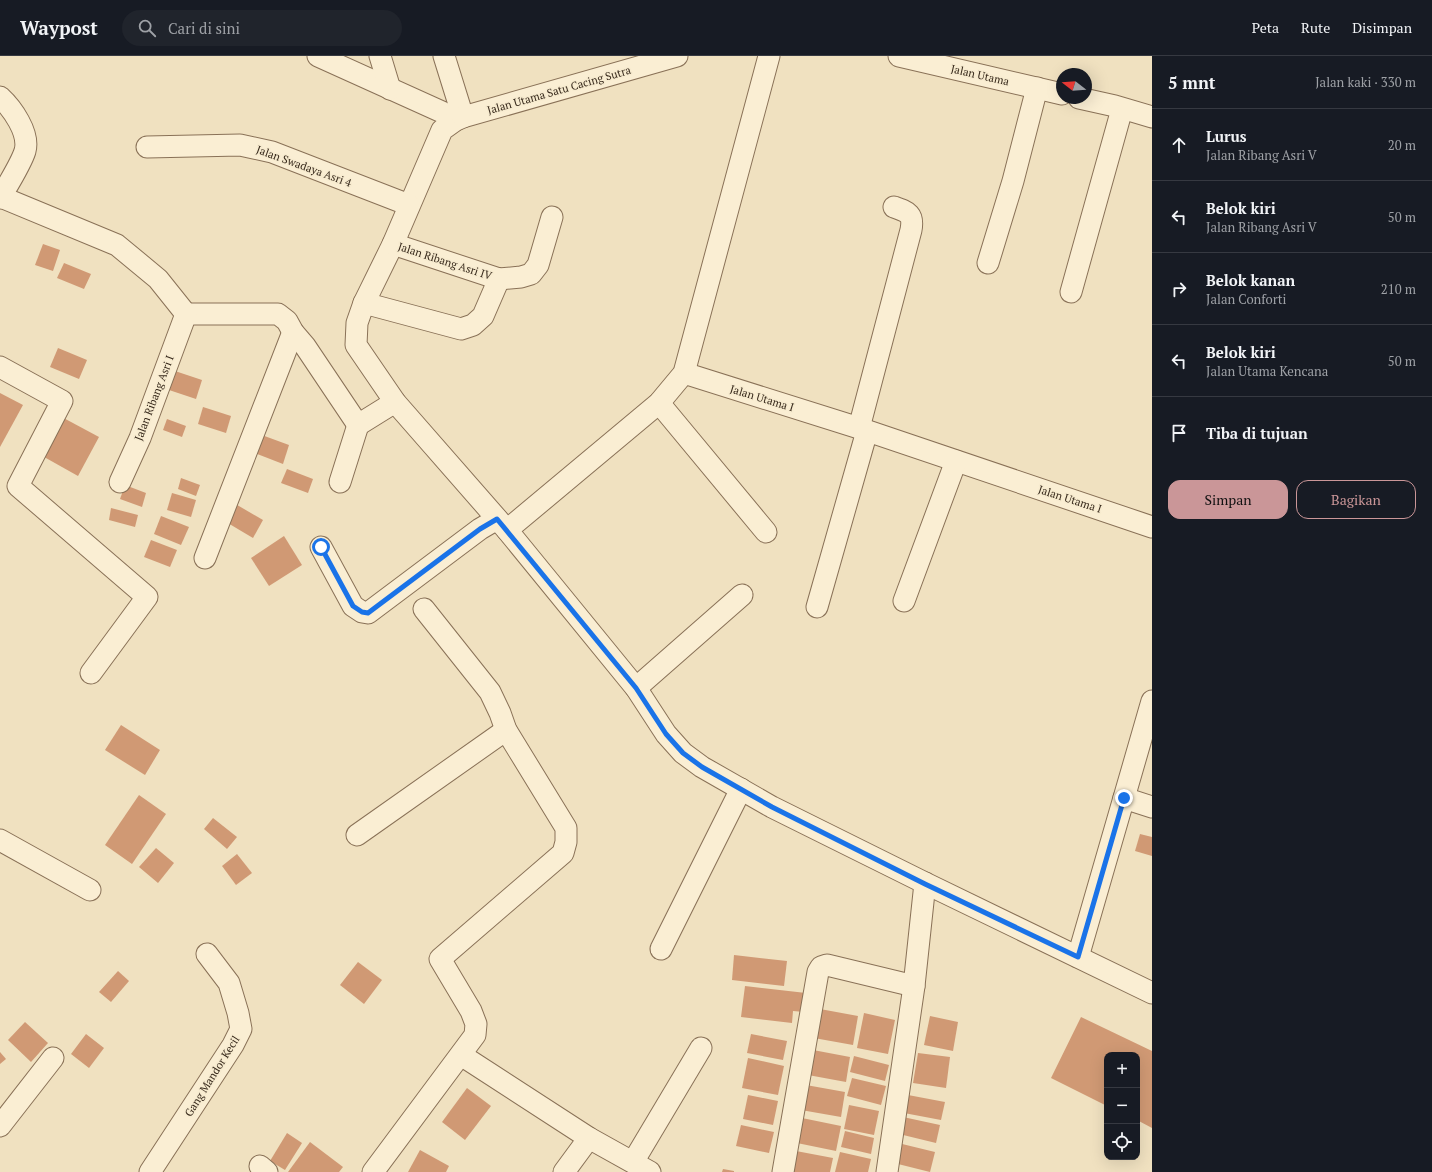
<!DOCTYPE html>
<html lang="id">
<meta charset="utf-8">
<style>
:root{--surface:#171b24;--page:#20242c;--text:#f1f3f6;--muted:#9ea1a6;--line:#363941;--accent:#ca9698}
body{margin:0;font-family:"PT Serif",serif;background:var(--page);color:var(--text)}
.controls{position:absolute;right:12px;bottom:12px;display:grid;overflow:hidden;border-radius:8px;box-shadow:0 4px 16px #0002}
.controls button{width:36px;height:36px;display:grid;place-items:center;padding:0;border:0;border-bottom:1px solid var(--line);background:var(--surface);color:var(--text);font:20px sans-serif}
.compass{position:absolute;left:1056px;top:12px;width:36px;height:36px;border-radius:50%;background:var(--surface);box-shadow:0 4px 16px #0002;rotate:287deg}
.stop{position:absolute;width:12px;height:12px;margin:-9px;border:3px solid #1a73e8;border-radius:50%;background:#fff}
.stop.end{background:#1a73e8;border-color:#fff;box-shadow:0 1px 4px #0008}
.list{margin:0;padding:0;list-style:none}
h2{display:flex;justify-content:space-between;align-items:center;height:52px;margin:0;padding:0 16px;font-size:17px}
h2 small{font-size:13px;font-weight:400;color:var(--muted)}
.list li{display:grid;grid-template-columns:26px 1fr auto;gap:12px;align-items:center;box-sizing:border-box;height:72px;padding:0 16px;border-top:1px solid var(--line)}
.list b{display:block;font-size:15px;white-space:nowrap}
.list p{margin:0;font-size:13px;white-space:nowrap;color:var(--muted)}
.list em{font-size:13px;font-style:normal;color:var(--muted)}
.actions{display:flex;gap:8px;padding:12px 16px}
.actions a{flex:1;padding:9px 0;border:1px solid var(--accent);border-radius:12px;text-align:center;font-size:14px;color:var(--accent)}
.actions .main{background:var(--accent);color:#111}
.icon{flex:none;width:22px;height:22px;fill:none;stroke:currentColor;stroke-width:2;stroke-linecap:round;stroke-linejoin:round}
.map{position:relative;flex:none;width:1152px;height:1116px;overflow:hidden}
header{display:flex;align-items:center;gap:24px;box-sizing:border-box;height:56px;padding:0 20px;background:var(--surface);border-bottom:1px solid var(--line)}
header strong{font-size:19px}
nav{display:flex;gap:22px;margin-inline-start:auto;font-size:14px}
.search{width:280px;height:36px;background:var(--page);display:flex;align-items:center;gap:10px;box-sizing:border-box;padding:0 14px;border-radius:22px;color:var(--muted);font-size:15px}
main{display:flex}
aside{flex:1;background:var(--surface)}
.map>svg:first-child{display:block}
</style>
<header>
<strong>Waypost</strong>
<div class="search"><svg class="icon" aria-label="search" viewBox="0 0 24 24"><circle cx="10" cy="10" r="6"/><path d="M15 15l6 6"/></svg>Cari di sini</div>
<nav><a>Peta</a><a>Rute</a><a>Disimpan</a></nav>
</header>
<main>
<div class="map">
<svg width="1152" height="1116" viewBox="0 0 1152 1116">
<rect width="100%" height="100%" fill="#f0e1c0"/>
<g fill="#d09974">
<path d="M 43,188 L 60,194 L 53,215 L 35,209 Z"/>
<path d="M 64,207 L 91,218 L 84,233 L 57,222 Z"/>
<path d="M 58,292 L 87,304 L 79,323 L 50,311 Z"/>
<path d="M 166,312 L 202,324 L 196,343 L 160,331 Z"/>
<path d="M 0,337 L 23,349 L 0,391 Z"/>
<path d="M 203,351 L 231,360 L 226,377 L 198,368 Z"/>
<path d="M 58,359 L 99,381 L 78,420 L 37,397 Z"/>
<path d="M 167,363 L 186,370 L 182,381 L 163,374 Z"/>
<path d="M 259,378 L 289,389 L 283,408 L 252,396 Z"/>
<path d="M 287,413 L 313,423 L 308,437 L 281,427 Z"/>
<path d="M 181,422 L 200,429 L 196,440 L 178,433 Z"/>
<path d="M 125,429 L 146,437 L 142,451 L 120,443 Z"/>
<path d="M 172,437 L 196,444 L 191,461 L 167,454 Z"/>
<path d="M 232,446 L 263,464 L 253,482 L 221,463 Z"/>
<path d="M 111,452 L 138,459 L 135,471 L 109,464 Z"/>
<path d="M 161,460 L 189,471 L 181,489 L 154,478 Z"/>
<path d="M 284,480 L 302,509 L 269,530 L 251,502 Z"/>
<path d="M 151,484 L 177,494 L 170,511 L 144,501 Z"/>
<path d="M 121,669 L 160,694 L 145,719 L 105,694 Z"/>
<path d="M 139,739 L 166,758 L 132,808 L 105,789 Z"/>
<path d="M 213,762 L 237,781 L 227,793 L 204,773 Z"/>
<path d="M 1140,778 L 1152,781 L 1152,800 L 1135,795 Z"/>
<path d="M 156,792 L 174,807 L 158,827 L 139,811 Z"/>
<path d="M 237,798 L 252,817 L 236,829 L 222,810 Z"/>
<path d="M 734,899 L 787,905 L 784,930 L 732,924 Z"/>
<path d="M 358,906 L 382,924 L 364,948 L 340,929 Z"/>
<path d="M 118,915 L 129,925 L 111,946 L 99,936 Z"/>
<path d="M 745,930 L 806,937 L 804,956 L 793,955 L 792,967 L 741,961 Z"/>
<path d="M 820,953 L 858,960 L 853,989 L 814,982 Z"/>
<path d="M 864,957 L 895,964 L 888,998 L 857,992 Z"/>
<path d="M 930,960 L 958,966 L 953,995 L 924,989 Z"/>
<path d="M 1081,961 L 1152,995 L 1152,1072 L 1137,1064 L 1137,999 L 1107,999 L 1107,1050 L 1051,1022 Z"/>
<path d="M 25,966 L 48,987 L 31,1006 L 8,984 Z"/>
<path d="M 86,978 L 104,992 L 89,1012 L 71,998 Z"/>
<path d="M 751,978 L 787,985 L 783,1004 L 747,997 Z"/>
<path d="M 813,994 L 850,1001 L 846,1026 L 808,1019 Z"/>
<path d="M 0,996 L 6,1003 L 0,1008 Z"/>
<path d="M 918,997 L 950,1001 L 946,1032 L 913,1027 Z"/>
<path d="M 854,1000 L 889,1009 L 885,1025 L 850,1016 Z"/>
<path d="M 748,1002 L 784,1010 L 778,1039 L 742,1032 Z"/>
<path d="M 852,1022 L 886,1030 L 881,1049 L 847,1040 Z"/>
<path d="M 806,1029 L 845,1036 L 841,1061 L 801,1054 Z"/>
<path d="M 467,1032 L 491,1050 L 465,1084 L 442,1066 Z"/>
<path d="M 748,1039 L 778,1045 L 773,1069 L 743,1063 Z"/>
<path d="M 908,1039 L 945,1046 L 941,1064 L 904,1057 Z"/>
<path d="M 849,1049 L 879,1055 L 874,1079 L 844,1073 Z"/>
<path d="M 903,1061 L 940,1069 L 936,1087 L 899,1078 Z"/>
<path d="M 802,1062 L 841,1070 L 836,1095 L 797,1087 Z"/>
<path d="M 741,1069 L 774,1076 L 769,1097 L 736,1090 Z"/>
<path d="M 845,1075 L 874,1082 L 871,1098 L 841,1091 Z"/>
<path d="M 287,1077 L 302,1087 L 285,1114 L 270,1105 Z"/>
<path d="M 310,1086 L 343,1111 L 339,1116 L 288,1116 Z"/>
<path d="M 898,1087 L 935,1096 L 930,1116 L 894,1107 Z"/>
<path d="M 420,1094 L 449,1110 L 446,1116 L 408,1116 Z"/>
<path d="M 796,1095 L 833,1102 L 830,1116 L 792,1116 Z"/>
<path d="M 840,1096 L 871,1103 L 868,1116 L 835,1116 Z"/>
<path d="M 723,1113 L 734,1115 L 734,1116 L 722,1116 Z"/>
</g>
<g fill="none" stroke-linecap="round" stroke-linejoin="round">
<defs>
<g id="street">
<path d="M 318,0 L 442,56 L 456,64"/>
<path d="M 380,0 L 390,33"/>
<path d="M 444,0 L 463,61 L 456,64 L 442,74 L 393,188 L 364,247 L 357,267 L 356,289 L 395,346 L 507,474 L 636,632 L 666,678 L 683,697 L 702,711 L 772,751 L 925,827 L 1152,937"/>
<path d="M 899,0 L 1062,38"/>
<path d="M 0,41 C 12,52 30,77 25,95 C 21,108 7,130 0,142"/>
<path d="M 1079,42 L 1115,50 L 1152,61"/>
<path d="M 463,61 L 677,0"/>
<path d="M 147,91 L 240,89 L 272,96 L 409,149"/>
<path d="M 1,141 L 117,189 L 158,223 L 186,258"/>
<path d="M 393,188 L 499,223 L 521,221 L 531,218 L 538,209 L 552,161"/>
<path d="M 988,207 L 1013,125 L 1037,32"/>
<path d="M 1071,236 L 1122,53"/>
<path d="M 364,247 L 461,273 L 473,269 L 483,260 L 499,223"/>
<path d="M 186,258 L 278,258 L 287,265 L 293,276 L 305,290 L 358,369"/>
<path d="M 0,311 L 62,345 L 18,430 L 147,541 L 91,617"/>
<path d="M 684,317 L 859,372 L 1152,471"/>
<path d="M 659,347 L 766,476"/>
<path d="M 358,369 L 395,346"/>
<path d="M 859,372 L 911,174 C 914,158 908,156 894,151"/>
<path d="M 120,426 L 140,382 L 186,258"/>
<path d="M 340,426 L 358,369"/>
<path d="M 507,474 L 659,347 L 684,317 L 769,0"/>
<path d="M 321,491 L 353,550 L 362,556 L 368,557 L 480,473 L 497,463"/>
<path d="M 205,502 L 293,276"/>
<path d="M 904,545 L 956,405"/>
<path d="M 817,551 L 867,375"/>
<path d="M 636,632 L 742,539"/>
<path d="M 1124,742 L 1152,751"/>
<path d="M 357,779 L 506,674"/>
<path d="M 0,784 L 90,834"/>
<path d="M 661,893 L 741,733"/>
<path d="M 1078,901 L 1152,645"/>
<path d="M 461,999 L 589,1082 L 650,1116"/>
<path d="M 0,1070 L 53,1002"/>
<path d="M 633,1106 L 701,992"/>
<path d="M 260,1110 L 267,1116"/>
<path d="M 150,1116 L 233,989 L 241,973 L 238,957 L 229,927 L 207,898"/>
<path d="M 373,1116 L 475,979 L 476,968 L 471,955 L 440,903 L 563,797 L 566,786 L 566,772 L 506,674 L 500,657 L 490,636 L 424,553"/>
<path d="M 564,1116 L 589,1082"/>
<path d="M 783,1116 L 818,916 L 821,911 L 827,909 L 914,930"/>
<path d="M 887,1116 L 914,930 L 925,827"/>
</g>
</defs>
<use href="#street" stroke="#897157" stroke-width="23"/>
<use href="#street" stroke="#faeed3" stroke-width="21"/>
</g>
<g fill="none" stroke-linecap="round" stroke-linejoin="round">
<path stroke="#1a73e8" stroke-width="5" d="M 321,491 L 353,550 L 362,556 L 368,557 L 480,473 L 497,463 L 636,632 L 666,678 L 683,697 L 702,711 L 772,751 L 925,828 L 1078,901 L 1124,742"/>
</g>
<g text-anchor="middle" stroke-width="3" stroke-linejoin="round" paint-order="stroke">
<g font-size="11" fill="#382a1c" stroke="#f7ebcf">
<text transform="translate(980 19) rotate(13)" y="4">Jalan Utama</text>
<text transform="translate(559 34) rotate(-16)" y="4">Jalan Utama Satu Cacing Sutra</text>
<text transform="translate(304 110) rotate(20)" y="4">Jalan Swadaya Asri 4</text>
<text transform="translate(445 205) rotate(18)" y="4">Jalan Ribang Asri IV</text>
<text transform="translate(154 342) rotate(-69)" y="4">Jalan Ribang Asri I</text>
<text transform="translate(762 342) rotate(17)" y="4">Jalan Utama I</text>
<text transform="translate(1070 443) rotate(18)" y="4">Jalan Utama I</text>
<text transform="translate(212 1020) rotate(-58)" y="4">Gang Mandor Kecil</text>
</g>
</g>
</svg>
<div class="controls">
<button>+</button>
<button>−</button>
<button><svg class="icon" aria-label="locate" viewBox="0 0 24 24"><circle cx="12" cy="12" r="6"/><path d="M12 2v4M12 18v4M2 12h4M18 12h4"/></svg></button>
</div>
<svg class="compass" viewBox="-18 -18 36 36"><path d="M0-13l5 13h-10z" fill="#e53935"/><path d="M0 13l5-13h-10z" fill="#9ea1a6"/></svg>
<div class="stop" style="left:321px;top:491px"></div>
<div class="stop end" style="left:1124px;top:742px"></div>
</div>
<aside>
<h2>5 mnt<small>Jalan kaki · 330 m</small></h2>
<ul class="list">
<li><svg class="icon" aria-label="ahead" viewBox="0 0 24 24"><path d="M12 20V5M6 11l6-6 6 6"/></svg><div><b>Lurus</b><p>Jalan Ribang Asri V</p></div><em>20 m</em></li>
<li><svg class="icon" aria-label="left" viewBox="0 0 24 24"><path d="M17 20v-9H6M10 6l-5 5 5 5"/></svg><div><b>Belok kiri</b><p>Jalan Ribang Asri V</p></div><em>50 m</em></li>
<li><svg class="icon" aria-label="right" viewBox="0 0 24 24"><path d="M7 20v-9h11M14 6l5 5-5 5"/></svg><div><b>Belok kanan</b><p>Jalan Conforti</p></div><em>210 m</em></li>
<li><svg class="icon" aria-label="left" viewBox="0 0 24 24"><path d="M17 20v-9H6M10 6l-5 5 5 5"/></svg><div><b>Belok kiri</b><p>Jalan Utama Kencana</p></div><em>50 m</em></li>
<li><svg class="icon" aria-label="arrive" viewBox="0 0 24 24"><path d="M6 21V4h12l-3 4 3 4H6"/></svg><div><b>Tiba di tujuan</b></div></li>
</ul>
<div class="actions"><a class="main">Simpan</a><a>Bagikan</a></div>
</aside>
</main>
